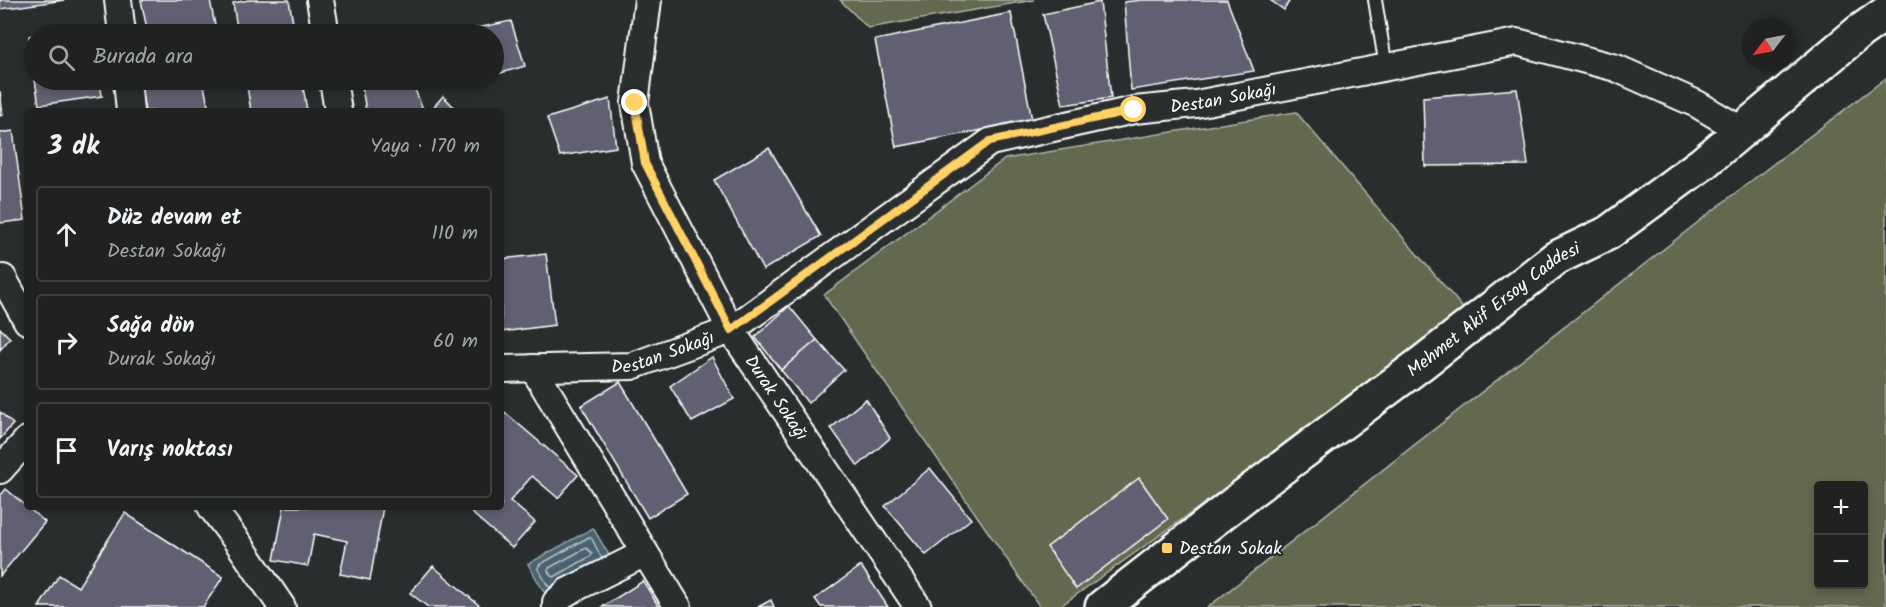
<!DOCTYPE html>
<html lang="tr">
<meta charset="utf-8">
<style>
:root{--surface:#202222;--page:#282a2a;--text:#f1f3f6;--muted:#a2a4a5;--line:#3d3f40}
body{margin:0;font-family:Kalam,sans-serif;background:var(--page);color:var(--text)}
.controls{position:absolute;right:18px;bottom:18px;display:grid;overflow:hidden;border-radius:6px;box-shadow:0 3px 9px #0003}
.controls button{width:54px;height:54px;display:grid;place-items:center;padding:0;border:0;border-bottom:2px solid var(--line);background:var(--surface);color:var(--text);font:30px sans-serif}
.compass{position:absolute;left:1742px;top:18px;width:54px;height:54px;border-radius:50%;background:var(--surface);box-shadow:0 3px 9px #0003;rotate:238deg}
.stop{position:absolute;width:18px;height:18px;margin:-14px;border:4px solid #ffd166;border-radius:50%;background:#fff}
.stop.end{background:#ffd166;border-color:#fff;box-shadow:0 2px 6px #0008}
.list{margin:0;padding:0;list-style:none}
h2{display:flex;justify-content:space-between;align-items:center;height:78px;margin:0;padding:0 24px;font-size:26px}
h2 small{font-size:20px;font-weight:400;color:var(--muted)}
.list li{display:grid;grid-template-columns:39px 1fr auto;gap:18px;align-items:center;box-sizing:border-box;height:96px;margin:0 12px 12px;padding:0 12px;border:2px solid var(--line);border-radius:6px}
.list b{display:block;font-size:22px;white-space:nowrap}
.list p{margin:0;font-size:20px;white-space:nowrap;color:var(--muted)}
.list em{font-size:20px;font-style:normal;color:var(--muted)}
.icon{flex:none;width:33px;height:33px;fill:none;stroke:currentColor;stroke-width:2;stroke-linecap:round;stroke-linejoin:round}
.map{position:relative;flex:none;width:1886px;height:607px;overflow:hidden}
.search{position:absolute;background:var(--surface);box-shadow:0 3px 9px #0003;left:24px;top:24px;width:480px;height:66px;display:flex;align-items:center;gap:15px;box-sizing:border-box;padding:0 21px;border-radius:33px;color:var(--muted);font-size:22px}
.panel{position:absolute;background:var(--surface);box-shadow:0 3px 9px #0003;left:24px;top:108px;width:480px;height:402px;border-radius:6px}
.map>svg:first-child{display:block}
</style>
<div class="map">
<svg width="1886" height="607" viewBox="0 0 1886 607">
<rect width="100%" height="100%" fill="#2a2d2e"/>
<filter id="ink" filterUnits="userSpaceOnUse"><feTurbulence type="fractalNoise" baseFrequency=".0167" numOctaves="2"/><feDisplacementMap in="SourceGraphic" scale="12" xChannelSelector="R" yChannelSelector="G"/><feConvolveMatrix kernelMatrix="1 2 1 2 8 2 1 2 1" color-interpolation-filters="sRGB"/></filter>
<g filter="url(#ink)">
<g fill="#64694f" stroke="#b2b4a7" stroke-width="1.5" fill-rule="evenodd">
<path d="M 840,0 L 1034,0 L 868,28 Z"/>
<path d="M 1886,78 L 1886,607 L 1208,607 L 1730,197 ZM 1818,486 L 1864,486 L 1864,584 L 1818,584 Z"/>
<path d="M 1296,112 L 1469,315 L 1059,607 L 1040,607 L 824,295 L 1005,159 Z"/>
</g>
<path fill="#4b626f" stroke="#93a1a9" stroke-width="1.5" d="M 593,528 L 612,560 L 547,597 L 528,564 Z"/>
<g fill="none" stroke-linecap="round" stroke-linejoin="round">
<g stroke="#b7c0c5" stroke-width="1.5">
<path d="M 586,548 L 592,553 L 591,556 L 554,577 L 551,576 L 548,571 L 549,568 Z"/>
<path d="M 551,587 L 548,586 L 538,569 L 539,565 L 589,537 L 592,539 L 602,559"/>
</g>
</g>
<g fill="#616072" stroke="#fff" stroke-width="1.5">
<path d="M 0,0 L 65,0 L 0,9 Z"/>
<path d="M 141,0 L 210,0 L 216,30 L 194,34 L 148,34 Z"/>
<path d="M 249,0 L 289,0 L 295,34 L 238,34 L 233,3 Z"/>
<path d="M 1142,0 L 1227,0 L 1254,71 L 1131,90 L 1124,2 Z"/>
<path d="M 1270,0 L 1290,0 L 1284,10 Z"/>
<path d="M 1100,2 L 1111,98 L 1063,105 L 1043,14 Z"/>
<path d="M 1011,13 L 1032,120 L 896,147 L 875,40 Z"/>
<path d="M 511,21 L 525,66 L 494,75 L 494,34 L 461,34 L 461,31 Z"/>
<path d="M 92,27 L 94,34 L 37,34 Z"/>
<path d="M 34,35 L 34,74 L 29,36 Z"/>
<path d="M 35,80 L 100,80 L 102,96 L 39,105 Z"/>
<path d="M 139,80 L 203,80 L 209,111 L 145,111 Z"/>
<path d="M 246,80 L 302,80 L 307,111 L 251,111 Z"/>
<path d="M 411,80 L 423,109 L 421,111 L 366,111 L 362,87 Z"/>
<path d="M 1517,89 L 1528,165 L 1425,166 L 1423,97 Z"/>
<path d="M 0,91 L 3,115 L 0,116 Z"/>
<path d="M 443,96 L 458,111 L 430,111 Z"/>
<path d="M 610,99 L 616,147 L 560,156 L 547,118 Z"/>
<path d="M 13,131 L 25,220 L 0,223 L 0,133 Z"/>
<path d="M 769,148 L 821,236 L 763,270 L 714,180 Z"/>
<path d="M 546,254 L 555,325 L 501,332 L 501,259 Z"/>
<path d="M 789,306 L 817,340 L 781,370 L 755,337 Z"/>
<path d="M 0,328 L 10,338 L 0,350 Z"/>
<path d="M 817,340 L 844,370 L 808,403 L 781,370 Z"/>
<path d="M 712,357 L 734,399 L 692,422 L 670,386 Z"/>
<path d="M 620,382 L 687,494 L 648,518 L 581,406 Z"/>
<path d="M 866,399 L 890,438 L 858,466 L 831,428 Z"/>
<path d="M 501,409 L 578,475 L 558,498 L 532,476 L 510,501 L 535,522 L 512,548 L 465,507 L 501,507 Z"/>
<path d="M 0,412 L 13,424 L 0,439 Z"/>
<path d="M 930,468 L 971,519 L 926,555 L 885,506 Z"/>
<path d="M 1139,478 L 1168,519 L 1076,589 L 1047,547 Z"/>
<path d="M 6,489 L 45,522 L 0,576 L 0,496 Z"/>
<path d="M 284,507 L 383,507 L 370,580 L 340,574 L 347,541 L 314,534 L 308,566 L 274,560 Z"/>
<path d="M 125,513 L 223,577 L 203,607 L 39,607 L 59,575 L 78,587 Z"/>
<path d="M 433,566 L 481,607 L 428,607 L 410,593 Z"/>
<path d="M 861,566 L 888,607 L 821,607 L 815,599 Z"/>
<path d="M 643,581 L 659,607 L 602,607 Z"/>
<path d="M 771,600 L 774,607 L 758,607 Z"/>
</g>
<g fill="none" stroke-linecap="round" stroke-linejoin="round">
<defs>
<path id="lane" d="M 1375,0 L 1386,67"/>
<g id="street">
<path d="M 118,0 L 122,34"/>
<path d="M 320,0 L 326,34"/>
<path id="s1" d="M 648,0 L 635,103 L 645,163 L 731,330 L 918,607"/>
<path d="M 127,80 L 130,111"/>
<path d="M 333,80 L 338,111"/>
<path d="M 3,278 L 27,321"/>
<path d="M 533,368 L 678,607"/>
<path id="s2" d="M 501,369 L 632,366 L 731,330 L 990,142 L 1134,110 L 1196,104 L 1517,42 L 1616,68 L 1697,104 L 1741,130"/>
<path d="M 0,470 L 27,440"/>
<path d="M 211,507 L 239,544 L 282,607"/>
<path d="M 556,607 L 556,602 L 567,592 L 645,553"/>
</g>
<g id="secondary">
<path id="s3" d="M 1102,607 L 1244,496 L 1422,363 L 1556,258 L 1608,233 L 1703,163 L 1859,32 L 1886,13"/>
</g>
</defs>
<use href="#lane" stroke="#fff" stroke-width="16"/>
<use href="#street" stroke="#fff" stroke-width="30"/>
<use href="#secondary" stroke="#fff" stroke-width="38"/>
<use href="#lane" stroke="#2a2d2e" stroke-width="12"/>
<use href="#street" stroke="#2a2d2e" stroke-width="26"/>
<use href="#secondary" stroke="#2a2d2e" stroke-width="33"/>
</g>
</g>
<g fill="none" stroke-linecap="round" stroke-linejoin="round" filter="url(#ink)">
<path stroke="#ffd166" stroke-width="8" d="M 635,103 L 645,163 L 731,330 L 990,141 L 1134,110"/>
</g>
<rect fill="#ffd166" stroke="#2a2d2e" stroke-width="2" x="1161" y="542" width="12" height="12" rx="3"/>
<g text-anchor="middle" stroke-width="4.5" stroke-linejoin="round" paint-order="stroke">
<g font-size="18" fill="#fff" stroke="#2a2d2e">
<text dy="6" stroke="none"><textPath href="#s2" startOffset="794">Destan Sokağı</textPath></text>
<text dy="6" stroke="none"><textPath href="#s3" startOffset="492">Mehmet Akif Ersoy Caddesi</textPath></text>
<text dy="6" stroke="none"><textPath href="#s2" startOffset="164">Destan Sokağı</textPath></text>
<text dy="6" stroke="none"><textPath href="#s1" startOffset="434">Durak Sokağı</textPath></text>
</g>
<g font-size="18" fill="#fff" stroke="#2a2d2e" text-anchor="start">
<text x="1179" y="554">Destan Sokak</text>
</g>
</g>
</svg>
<div class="controls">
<button>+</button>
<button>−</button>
</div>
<svg class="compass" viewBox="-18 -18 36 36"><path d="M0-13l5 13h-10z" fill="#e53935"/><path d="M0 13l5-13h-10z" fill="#a2a4a5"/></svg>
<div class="stop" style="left:1134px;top:110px"></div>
<div class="stop end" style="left:635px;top:103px"></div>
<div class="search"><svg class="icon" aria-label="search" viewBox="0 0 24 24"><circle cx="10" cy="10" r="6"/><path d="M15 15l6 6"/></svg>Burada ara</div>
<section class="panel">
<h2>3 dk<small>Yaya · 170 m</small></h2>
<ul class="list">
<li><svg class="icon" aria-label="ahead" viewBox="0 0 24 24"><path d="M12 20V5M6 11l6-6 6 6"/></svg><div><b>Düz devam et</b><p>Destan Sokağı</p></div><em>110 m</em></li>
<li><svg class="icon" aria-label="right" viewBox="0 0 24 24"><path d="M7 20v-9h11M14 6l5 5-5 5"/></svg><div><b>Sağa dön</b><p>Durak Sokağı</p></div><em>60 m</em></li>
<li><svg class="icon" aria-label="arrive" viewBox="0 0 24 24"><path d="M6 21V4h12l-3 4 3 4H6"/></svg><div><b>Varış noktası</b></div></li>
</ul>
</section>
</div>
